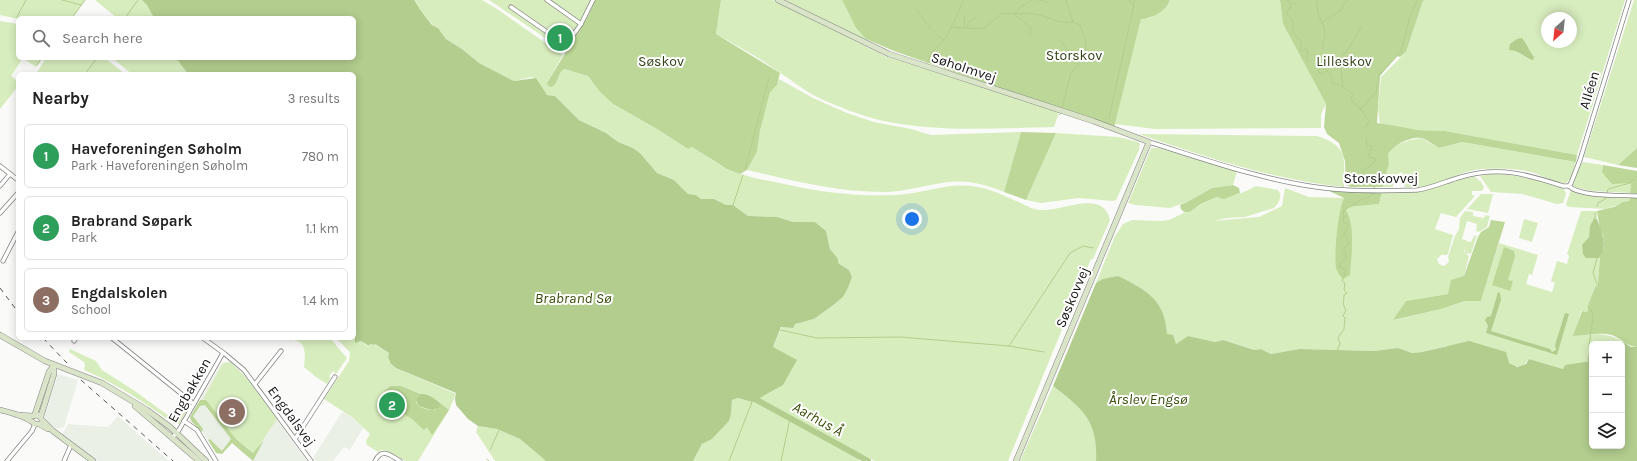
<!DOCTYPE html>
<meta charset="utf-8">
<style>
:root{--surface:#fff;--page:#f2f2f2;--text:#222;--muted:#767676;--line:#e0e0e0;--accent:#0f766e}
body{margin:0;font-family:Karla,sans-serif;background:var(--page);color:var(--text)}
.controls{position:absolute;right:12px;bottom:12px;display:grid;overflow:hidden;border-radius:6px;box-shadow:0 2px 10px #0003}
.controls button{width:36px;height:36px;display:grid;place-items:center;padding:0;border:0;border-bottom:1px solid var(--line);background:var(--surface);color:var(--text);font:20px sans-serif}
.compass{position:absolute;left:1541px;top:12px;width:36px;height:36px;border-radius:50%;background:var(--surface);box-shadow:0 2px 10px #0003;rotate:207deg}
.you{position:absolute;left:912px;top:219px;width:14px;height:14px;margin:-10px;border:3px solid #fff;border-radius:50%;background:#1a73e8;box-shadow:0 0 0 6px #1a73e833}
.badge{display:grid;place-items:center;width:26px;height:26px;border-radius:50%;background:var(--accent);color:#fff;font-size:13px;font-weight:700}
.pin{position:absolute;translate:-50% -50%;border:2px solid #fff;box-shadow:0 1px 4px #0006}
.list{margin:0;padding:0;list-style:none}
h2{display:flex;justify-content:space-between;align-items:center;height:52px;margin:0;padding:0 16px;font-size:17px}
h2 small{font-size:13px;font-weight:400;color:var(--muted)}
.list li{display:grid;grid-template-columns:26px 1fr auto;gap:12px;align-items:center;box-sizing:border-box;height:64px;margin:0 8px 8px;padding:0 8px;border:1px solid var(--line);border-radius:6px}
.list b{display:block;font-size:15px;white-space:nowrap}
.list p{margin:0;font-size:13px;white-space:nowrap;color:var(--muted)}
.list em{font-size:13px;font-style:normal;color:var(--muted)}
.icon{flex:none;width:22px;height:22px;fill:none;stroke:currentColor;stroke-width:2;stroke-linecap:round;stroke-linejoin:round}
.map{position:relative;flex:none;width:1637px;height:461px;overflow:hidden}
.search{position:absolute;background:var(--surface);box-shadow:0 2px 10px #0003;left:16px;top:16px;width:340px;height:44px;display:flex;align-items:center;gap:10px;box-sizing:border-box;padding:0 14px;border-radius:6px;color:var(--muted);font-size:15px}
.panel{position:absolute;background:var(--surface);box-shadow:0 2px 10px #0003;left:16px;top:72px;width:340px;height:268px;border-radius:6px}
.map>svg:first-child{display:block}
</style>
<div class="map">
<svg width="1637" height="461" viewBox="0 0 1637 461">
<rect width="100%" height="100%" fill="#fafbf8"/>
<g fill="#ebf0e6">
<path d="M 230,362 L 245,376 L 307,461 L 253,461 L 232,443 L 222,454 L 210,443 L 199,427 L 191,421 L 190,417 L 221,364 Z"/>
<path d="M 58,374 L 78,380 L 64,427 L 56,429 L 46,421 L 45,415 Z"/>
<path d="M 342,412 L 351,417 L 363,428 L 350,450 L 344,447 L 333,461 L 315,461 L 313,458 Z"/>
<path d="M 118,416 L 148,443 L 169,461 L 98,461 L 62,435 L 68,424 L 108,427 Z"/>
</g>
<g fill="#d8edbe" fill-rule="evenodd">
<path d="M 0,0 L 85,0 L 72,18 L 18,19 L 0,15 Z"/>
<path d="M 95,0 L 142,0 L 147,4 L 154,18 L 117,18 Z"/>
<path d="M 414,0 L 482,0 L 497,9 L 563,55 L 547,83 L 555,85 L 560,71 L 564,69 L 588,76 L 600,92 L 613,104 L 657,129 L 688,149 L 692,147 C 704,154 715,163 728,169 C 743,176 759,179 775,182 C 814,191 854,197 895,195 C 921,194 946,183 972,186 C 989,188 1005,196 1021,203 C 1027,206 1034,210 1041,210 C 1061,212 1103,188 1110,220 L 1093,259 L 1091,259 L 1008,461 L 875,461 L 862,454 L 859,461 L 693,461 L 702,444 L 712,439 L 729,421 L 731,414 L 732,400 L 738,398 L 752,402 L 755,399 L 773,347 L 782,327 L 793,328 L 794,324 L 814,319 L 832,306 L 843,297 L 848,288 L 852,277 L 849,270 L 838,263 L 838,259 L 830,249 L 826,231 L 815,222 L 793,222 L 777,217 L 748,216 L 733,205 L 726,205 L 714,199 L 701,199 L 696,195 L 688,194 L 674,180 L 657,173 L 640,153 L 633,148 L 618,142 L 606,133 L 579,120 L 555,96 L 547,95 L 540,86 L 538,80 L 532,77 L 514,81 L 479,63 L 462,49 L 446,39 L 438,28 L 433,25 L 421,11 Z"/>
<path d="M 489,0 L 595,0 L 588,16 L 566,52 Z"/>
<path d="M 721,0 L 773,0 L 885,56 L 1059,112 L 1054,127 C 996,128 936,133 879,120 C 860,115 839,107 821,99 C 804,91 789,78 773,68 C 755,55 735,45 716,34 Z"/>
<path d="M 782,0 L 842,0 L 856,28 L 866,39 L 866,41 Z"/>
<path d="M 1170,0 L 1280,0 L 1283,24 L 1326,104 L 1321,114 L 1321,128 L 1155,129 L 1115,124 L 1141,18 L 1150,18 L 1169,2 Z"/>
<path d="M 1426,0 L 1625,0 L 1577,155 L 1445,131 L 1417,130 L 1380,124 L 1378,109 L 1381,77 L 1406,52 L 1423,1 ZM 1547,18 L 1571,18 L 1571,42 L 1547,42 Z"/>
<path d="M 1634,0 L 1637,0 L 1637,146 L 1636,149 L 1618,165 L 1584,157 Z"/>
<path d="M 0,21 L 18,24 L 18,58 L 43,58 L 36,67 L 23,58 L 11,76 L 18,82 L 18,86 L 0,109 Z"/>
<path d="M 46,58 L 105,58 L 125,74 L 36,74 Z"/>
<path d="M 112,58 L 176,58 L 188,74 L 132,74 Z"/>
<path d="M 779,79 L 813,98 L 847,113 L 874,122 L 911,129 L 931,135 L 1021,132 L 1004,192 C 987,185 969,180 950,182 C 928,184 906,192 884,192 C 837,192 793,181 747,170 L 757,152 L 760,131 L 770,91 L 777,85 Z"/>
<path d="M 1056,133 L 1119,137 L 1138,142 L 1140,144 L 1139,150 L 1116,200 L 1113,201 L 1079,198 L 1041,203 L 1026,200 Z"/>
<path d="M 1139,134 L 1317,136 C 1349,146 1344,158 1344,187 C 1273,180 1206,157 1139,134 Z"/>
<path d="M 1421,138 L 1439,148 L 1462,142 L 1576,162 L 1571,178 L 1566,183 C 1554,182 1543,176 1531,172 C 1516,168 1497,168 1482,169 C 1464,170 1448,180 1432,185 C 1423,188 1413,188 1404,187 L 1405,183 L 1402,172 L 1394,176 L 1393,187 L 1383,187 L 1389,163 L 1388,154 C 1395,143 1409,140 1421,138 Z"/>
<path d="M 1151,148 L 1158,148 L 1237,171 L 1233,185 L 1212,188 L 1189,201 L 1170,208 L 1135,205 L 1128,203 Z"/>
<path d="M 1583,162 L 1603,165 L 1602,172 L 1631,183 L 1630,193 L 1591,191 L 1574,187 L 1573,186 L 1579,166 Z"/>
<path d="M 1490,174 C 1516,174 1539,180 1564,189 L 1566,194 L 1563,203 L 1557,204 L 1522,194 L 1491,192 L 1480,176 Z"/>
<path d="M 1474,176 L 1481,182 L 1484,187 L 1482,191 L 1472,191 L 1472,195 L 1475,196 L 1456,217 L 1441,213 L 1435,229 L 1453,235 L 1448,254 L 1446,255 L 1441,255 L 1437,259 L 1439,264 L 1444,266 L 1449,262 L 1448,257 L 1455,236 L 1459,229 L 1460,218 L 1465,211 L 1473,212 L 1473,216 L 1484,218 L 1485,215 L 1490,216 L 1487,227 L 1479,232 L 1476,231 L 1477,224 L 1467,221 L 1462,239 L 1466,240 L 1467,243 L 1467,241 L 1471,242 L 1474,236 L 1477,235 L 1471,254 L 1465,253 L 1464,248 L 1464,252 L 1469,256 L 1464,276 L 1448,294 L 1406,301 L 1394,320 L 1441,309 L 1465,301 L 1481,301 L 1499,243 L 1538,255 L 1532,275 L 1529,274 L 1526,284 L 1552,292 L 1555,283 L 1551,281 L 1557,261 L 1567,264 L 1569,256 L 1567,254 L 1581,211 L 1597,211 L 1597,219 L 1594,218 C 1589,225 1592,232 1588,238 C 1586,242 1583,243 1582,247 L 1588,258 L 1600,257 L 1598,283 L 1587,312 L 1581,311 L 1574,336 C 1592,334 1607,332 1623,342 L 1619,344 L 1592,344 L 1592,361 L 1563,369 L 1529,359 L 1524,365 L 1514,367 L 1508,362 L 1505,352 L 1446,346 L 1422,352 L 1412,353 L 1398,348 L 1374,351 L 1299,349 L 1271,354 L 1261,349 L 1254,350 L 1223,340 L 1215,342 L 1188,336 L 1176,344 L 1167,335 C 1165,300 1147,290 1118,276 L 1096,283 L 1115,236 L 1123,224 L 1132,220 L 1161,221 L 1169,220 L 1217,197 C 1229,199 1245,192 1256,186 L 1278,190 C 1283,196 1279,203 1274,208 L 1245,217 L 1227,218 L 1213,221 L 1259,217 L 1282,206 L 1285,188 L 1309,197 L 1344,198 L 1340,212 L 1336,257 L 1346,210 L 1349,207 L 1379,204 L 1382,192 L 1419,192 Z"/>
<path d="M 1571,190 L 1588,195 L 1630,198 L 1629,201 L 1606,209 L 1568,207 L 1566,204 Z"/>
<path d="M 1481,194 L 1493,194 L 1488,213 L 1467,209 Z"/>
<path d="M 1524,219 L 1538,223 L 1532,242 L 1519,238 Z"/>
<path d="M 354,336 L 356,338 L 355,342 L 361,341 L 369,347 L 370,344 L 373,345 L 374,344 L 389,353 L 388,357 L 391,364 L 396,368 L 456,394 L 449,410 L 418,461 L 405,461 L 388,451 L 381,450 L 378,452 L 367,445 L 366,441 L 370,434 L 353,418 L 324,399 L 349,361 L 350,352 L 336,338 L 354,338 Z"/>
<path d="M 285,338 L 330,338 L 347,358 L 336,374 L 333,371 L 329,376 L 331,378 L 327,384 L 316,377 L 304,367 C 305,359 307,344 297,341 C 292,339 289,341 285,338 Z"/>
<path d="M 70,349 L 96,361 L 102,370 L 135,391 L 177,422 L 184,411 L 186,412 L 179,424 L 174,424 C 146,403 117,384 84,370 L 85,365 L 84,362 L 69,352 Z"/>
<path d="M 230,362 L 245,376 L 277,419 L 254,453 L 236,439 L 206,400 L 203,399 L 223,363 Z"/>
<path d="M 1053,386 C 1083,409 1098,421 1096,461 L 1020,461 Z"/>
<path d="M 478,426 L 497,429 L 520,439 L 546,461 L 495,461 L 476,432 Z"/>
</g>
<g fill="#bcd797">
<path d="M 595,0 L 721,0 L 716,34 L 780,73 L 777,85 L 770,92 L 760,131 L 757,152 L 747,170 L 740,174 L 727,169 L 692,147 L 688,149 L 657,129 L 613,104 L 600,92 L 588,76 L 564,69 C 557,73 559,83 552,87 L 548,86 L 547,83 L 588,16 Z"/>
<path d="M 842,0 L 1170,0 C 1165,12 1153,18 1141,19 L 1114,128 L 894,51 L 866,39 L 856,28 Z"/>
<path d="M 1280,0 L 1426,0 L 1423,1 L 1406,52 L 1400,57 L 1397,56 L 1380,76 L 1377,123 L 1402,127 L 1417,130 L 1445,131 L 1577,155 L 1576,162 L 1462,142 L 1439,148 C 1434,145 1427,140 1422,138 C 1410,136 1394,145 1388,154 L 1389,163 L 1383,187 L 1351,187 L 1346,185 L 1345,161 L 1339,143 L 1327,134 L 1324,127 L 1326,104 L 1283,24 Z"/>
<path d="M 1021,132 L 1056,133 L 1026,200 L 1004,192 Z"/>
<path d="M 1637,146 L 1637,168 L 1618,165 L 1636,149 Z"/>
<path d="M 1603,165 L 1637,171 L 1637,194 L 1630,193 L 1631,183 L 1612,184 L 1602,172 Z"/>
<path d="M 1233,185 L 1239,188 L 1240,193 L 1224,199 L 1217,197 L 1201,204 L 1189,212 L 1184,212 L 1181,209 L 1180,205 L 1189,201 L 1212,188 Z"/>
<path d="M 1325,189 L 1382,192 L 1379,204 L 1349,207 L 1346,210 C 1356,227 1351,257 1350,275 L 1343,279 C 1340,276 1337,272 1336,268 C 1334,254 1338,210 1344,198 Z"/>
<path d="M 1630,198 L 1637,198 L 1637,347 C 1627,347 1621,338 1612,335 C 1600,332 1586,335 1573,336 L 1582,311 L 1587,312 L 1598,283 L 1600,257 L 1604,247 L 1603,235 L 1600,231 L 1597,211 L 1614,207 L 1623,202 L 1629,201 Z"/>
<path d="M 1491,220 L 1505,222 L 1481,301 L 1465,301 L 1441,309 L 1393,320 L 1406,301 L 1448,294 L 1451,280 L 1464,276 L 1478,237 L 1481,232 L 1489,227 Z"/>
<path d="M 1504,247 L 1514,251 L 1515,256 L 1508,280 L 1513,281 L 1510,291 L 1492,285 Z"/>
<path d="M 390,386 L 401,386 L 420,394 L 416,402 C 420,410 429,410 436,410 L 440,403 L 449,410 L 432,435 L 427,427 L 424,430 L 412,419 L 381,401 L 385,391 Z"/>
<path d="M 200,400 L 206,400 L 236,439 L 253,453 L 264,440 L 253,461 L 232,443 L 222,454 L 216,453 L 208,440 L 210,439 L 222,451 L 231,439 L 205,405 L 200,406 L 193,416 L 203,429 L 202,432 L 191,421 L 190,417 Z"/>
</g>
<g fill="#b2cd8e">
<path d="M 142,0 L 414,0 L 421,11 L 432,25 L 438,28 L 446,39 L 462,49 L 479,63 L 514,81 L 536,78 L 547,95 L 555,96 L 579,120 L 606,133 L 618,142 L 633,148 L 640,153 L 657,173 L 674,180 L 688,194 L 696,195 L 701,199 L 714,199 L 726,205 L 733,205 L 748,216 L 777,217 L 793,222 L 815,222 L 826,231 L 830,249 L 838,259 L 838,263 L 849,270 L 852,277 L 848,288 L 843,297 L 832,306 L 814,319 L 795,324 L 793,328 L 781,327 L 773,347 L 797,360 L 783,385 L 752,402 L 738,398 L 732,400 L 731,414 L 729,421 L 712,439 L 702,444 L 693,461 L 546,461 L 520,439 L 497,429 L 478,426 L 468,419 L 456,405 L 455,399 L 456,393 L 396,368 L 391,364 L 388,357 L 389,353 L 375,344 L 374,345 L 370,344 L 369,346 L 361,341 L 355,343 L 354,74 L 188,74 L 176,58 L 354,58 L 354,18 L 154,18 L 147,5 Z"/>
<path d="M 1522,38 C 1527,44 1529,51 1534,57 L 1533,60 C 1526,59 1520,50 1509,50 L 1510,44 L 1517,39 Z"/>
<path d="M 1594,218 L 1597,219 C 1601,232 1609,245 1599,258 L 1586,258 L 1583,254 L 1582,245 L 1589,237 L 1590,226 Z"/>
<path d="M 1118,276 C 1147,290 1165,300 1167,334 L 1173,335 L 1176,344 L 1188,336 L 1215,342 L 1223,340 L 1254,350 L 1261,349 L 1271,354 L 1299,349 L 1374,351 L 1398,348 L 1412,353 L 1422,352 L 1469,341 L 1506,352 L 1509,363 L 1517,367 L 1526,364 L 1529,359 L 1563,369 L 1565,365 L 1592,361 L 1592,446 L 1622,446 L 1622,344 L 1619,344 L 1623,342 L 1631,347 L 1637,347 L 1637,461 L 1096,461 C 1098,421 1083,409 1053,386 L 1096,283 L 1103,279 Z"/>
<path d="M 1498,292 L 1500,293 L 1501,300 L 1491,331 L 1550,349 L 1552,352 L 1556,350 L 1555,345 L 1565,313 L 1569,314 L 1557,355 L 1486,333 L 1488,326 L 1485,320 L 1487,317 L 1491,316 Z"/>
<path d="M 420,394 C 428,393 435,399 440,403 L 439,408 L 432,410 L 419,406 L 416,400 Z"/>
</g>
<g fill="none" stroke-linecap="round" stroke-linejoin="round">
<g stroke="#b2cd8e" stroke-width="1">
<path d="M 62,0 L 81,5"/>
<path d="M 1038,0 L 1048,2"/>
<path d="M 1129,0 L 1134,6"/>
<path d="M 1286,0 L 1289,1 L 1291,8 L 1287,11 L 1287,14 L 1293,21 C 1291,31 1295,36 1302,42 L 1300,51 L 1301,52 L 1305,49 L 1308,50 L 1307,61 L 1311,61"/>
<path d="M 1318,0 C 1314,11 1321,18 1324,27 C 1327,35 1322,42 1323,49"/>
<path d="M 1291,4 L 1297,3"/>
<path d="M 915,8 L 931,29"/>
<path d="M 17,17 L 26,0"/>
<path d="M 72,18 L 85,0"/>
<path d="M 125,18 L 138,0"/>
<path d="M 1321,23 L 1340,11 L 1347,0"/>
<path d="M 951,27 L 981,29 L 986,27 L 1002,13 C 1013,14 1023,13 1034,14 C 1048,16 1059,25 1073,22"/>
<path d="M 964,28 L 965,16"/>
<path d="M 967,28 L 969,22 L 975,18"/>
<path d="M 935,32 L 943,40"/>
<path d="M 1030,35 L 1031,28 L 1015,15 L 1019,8 L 1032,0"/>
<path d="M 1061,41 L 1078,65"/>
<path d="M 1342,56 L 1349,48 L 1361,27"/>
<path d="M 1341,58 L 1340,63 L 1343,87"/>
<path d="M 1315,59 L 1323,56 L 1324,60 L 1321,63 L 1318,72 L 1322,74 L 1327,71 L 1330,73 L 1332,83 C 1340,84 1347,89 1353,95 L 1351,99 L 1353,102 L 1360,108 L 1369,121 L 1366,127"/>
<path d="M 928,62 L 932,52 L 947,36 L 964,0"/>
<path d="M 37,65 L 42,58"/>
<path d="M 85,74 L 97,58"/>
<path d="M 1379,75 L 1401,52 L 1409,20 L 1417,0"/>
<path d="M 1062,108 L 1071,73 L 1080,63 L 1085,54 L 1086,42 L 1080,25 L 1073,22 L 1066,0"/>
<path d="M 1361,109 L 1376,92 L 1380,72"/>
<path d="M 1059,115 L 1061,113"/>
<path d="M 1109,118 L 1135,0"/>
<path d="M 1366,138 L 1367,145 L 1372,146 L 1369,155 L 1370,158 L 1373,157 L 1376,159 L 1373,164 L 1362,171 L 1369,183 L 1375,188"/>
<path d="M 745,169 L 769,78"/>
<path d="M 1607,193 L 1608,189 L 1630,183 L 1637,176"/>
<path d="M 733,205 L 743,175"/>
<path d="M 1597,206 L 1598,203 L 1605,199 L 1607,196"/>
<path d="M 1595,218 L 1595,213"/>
<path d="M 1597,258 L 1593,273 L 1597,284"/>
<path d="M 780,330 L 817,338 L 900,337 L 1009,346 L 1070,253 L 1083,246 L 1093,248"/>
<path d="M 291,340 L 293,338"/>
<path d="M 1009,346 L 1044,352"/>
<path d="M 1337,351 L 1340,344 L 1338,338 L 1344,329 L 1345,318 L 1343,316 L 1346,310 C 1342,305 1344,300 1344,295 L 1347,293 L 1344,290 L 1345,283 L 1342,281 L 1346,271 L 1343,268 L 1339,267 L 1341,262 L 1346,259 L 1346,254 L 1344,253 L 1344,248 L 1348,245 L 1349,243 L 1347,241 L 1347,236 L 1343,236 L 1348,225 L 1347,223 L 1343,222 L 1344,216 L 1343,211 L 1362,199 L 1369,197 L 1375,192"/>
<path d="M 1589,362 L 1588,359 L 1590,352 L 1589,346 L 1593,317 L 1592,312 L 1588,307 L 1596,287"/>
<path d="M 490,450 L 499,430"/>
<path d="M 487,459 L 489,461"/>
<path d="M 729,461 L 752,402"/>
<path d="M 781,461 L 790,419"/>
</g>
<path stroke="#b2cd8e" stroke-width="6" d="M 755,399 L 868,461"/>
<defs>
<g id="street">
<path d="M 547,0 L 581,24"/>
<path d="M 511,7 L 566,45 L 581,24 L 593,0"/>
<path d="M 1149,142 C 1204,159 1259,179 1316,187 C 1347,192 1386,191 1417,190 C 1432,188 1446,181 1461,177 C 1500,166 1526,174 1563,186 L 1569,186 C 1579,197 1622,195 1637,196"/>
<path d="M 0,166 L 18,180"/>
<path d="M 0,186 L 10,174"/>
<path d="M 1569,186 L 1571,183 L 1580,160 L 1629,0"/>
<path d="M 0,213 L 18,193"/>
<path d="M 3,261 L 18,232"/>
<path d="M 112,338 L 194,404"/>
<path d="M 203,338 L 225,354 L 244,370 L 311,461"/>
<path d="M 74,341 L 76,338"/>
<path d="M 255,384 L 281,351"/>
<path d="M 184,421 L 197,430 L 216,461"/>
<path d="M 172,438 L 179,430 L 223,353"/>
<path d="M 295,439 L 335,377"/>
<path d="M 7,461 L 32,431 L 35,424"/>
<path d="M 64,461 L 71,445"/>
<path d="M 375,461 C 382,447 390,455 400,461"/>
</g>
<g id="secondary">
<path d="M 778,0 L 889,54 L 1093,121 L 1149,142 L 1016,461"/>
<path d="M 0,335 L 45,361 L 102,383 L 147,410 L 170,427 L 206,461"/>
<path d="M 135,406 L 199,461"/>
<path d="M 0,410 C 12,413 26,416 35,424 L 39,424 L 48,429"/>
<path d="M 35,414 L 49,372 L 54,365"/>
<path d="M 17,415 L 33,416 L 39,415 L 42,420 L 53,431 L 93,461"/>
<path d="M 41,416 L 54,374 L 54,365"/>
</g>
</defs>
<use href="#street" stroke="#848583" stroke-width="5"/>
<use href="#secondary" stroke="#848583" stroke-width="6"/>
<use href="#street" stroke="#fff" stroke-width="3.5"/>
<use href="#secondary" stroke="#dae4c9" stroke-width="5"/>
<g stroke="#585957" stroke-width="1" stroke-dasharray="5 5" stroke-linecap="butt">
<path d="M 0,288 L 18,312"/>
<path d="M 43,338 L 67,363"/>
<path d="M 81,380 L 173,461"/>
</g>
</g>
<g text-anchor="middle" stroke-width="4" stroke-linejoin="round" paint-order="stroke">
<g font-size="14" fill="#314214" stroke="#fff">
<text x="1074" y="60">Storskov</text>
<text x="661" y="66">Søskov</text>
<text x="1344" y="66">Lilleskov</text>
</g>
<g font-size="14" fill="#151514" stroke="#fff">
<text transform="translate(964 67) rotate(18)" y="5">Søholmvej</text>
<text transform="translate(1589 90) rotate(-73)" y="5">Alléen</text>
<text x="1381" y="183">Storskovvej</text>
<text transform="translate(1072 297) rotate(-67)" y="5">Søskovvej</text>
<text transform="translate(189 390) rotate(-60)" y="5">Engbakken</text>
<text transform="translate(292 416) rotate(54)" y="5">Engdalsvej</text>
</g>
<g font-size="15" font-style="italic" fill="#374d06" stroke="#fff">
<text x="573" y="303">Brabrand Sø</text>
<text x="1148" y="404">Årslev Engsø</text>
<text transform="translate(818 419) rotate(29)" y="5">Aarhus Å</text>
</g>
</g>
</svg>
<div class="controls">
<button>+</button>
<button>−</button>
<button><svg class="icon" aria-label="layers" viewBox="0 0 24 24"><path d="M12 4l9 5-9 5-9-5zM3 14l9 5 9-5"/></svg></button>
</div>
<svg class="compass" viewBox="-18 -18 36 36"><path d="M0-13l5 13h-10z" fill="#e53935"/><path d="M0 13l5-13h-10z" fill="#767676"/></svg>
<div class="you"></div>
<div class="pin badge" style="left:560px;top:38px;background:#2e9e5b">1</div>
<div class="pin badge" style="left:392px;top:405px;background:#2e9e5b">2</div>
<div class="pin badge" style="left:232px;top:412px;background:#8d6e63">3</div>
<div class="search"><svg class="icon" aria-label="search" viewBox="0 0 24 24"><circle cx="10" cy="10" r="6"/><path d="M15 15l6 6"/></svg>Search here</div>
<section class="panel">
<h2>Nearby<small>3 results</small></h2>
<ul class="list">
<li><span class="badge" style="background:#2e9e5b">1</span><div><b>Haveforeningen Søholm</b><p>Park · Haveforeningen Søholm</p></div><em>780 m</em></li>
<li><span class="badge" style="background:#2e9e5b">2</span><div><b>Brabrand Søpark</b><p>Park</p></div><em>1.1 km</em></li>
<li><span class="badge" style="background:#8d6e63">3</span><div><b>Engdalskolen</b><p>School</p></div><em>1.4 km</em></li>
</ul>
</section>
</div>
